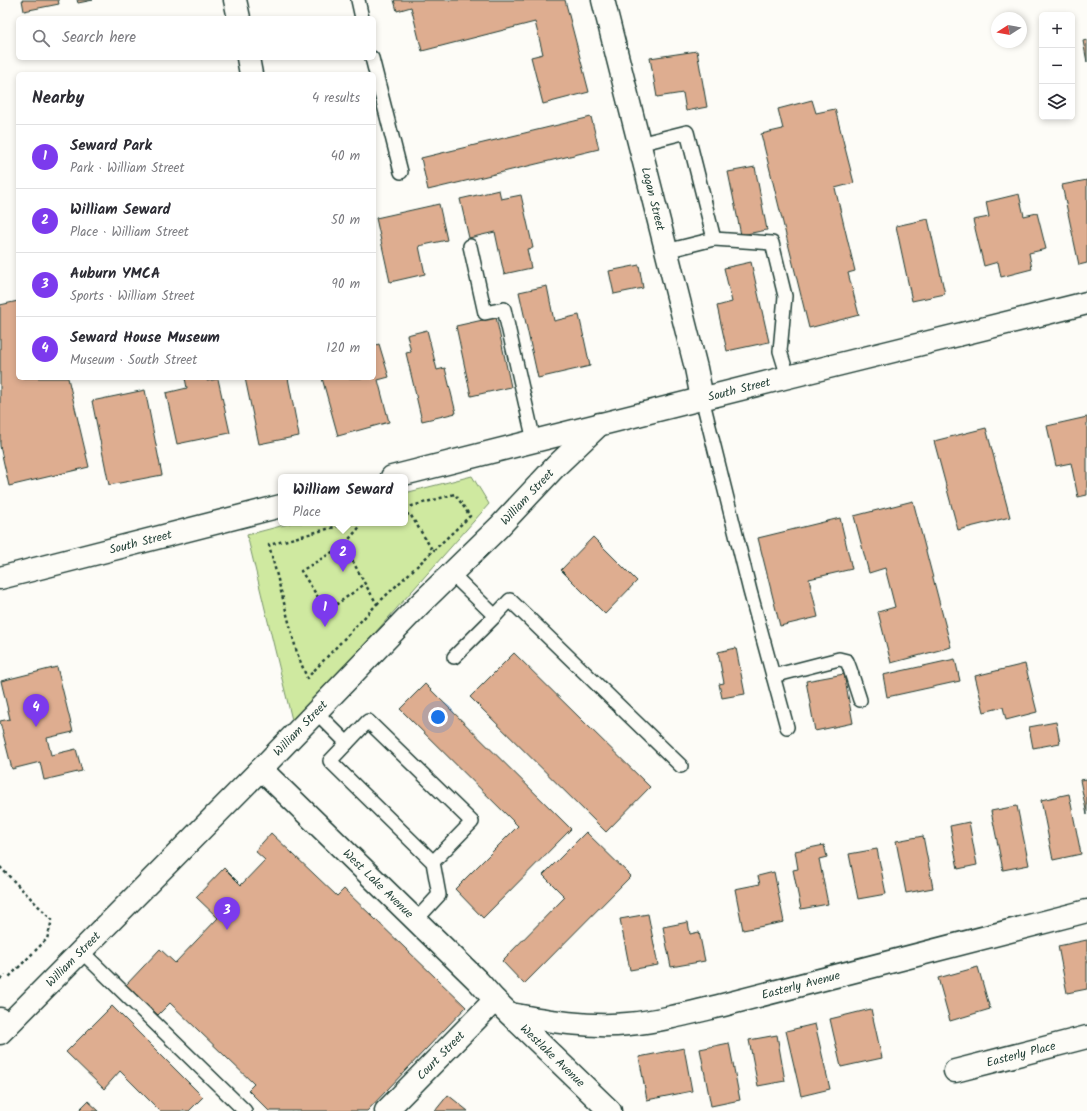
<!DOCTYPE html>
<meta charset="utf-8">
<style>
:root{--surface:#fff;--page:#f7f7f7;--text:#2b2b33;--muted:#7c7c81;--line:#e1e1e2;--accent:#7c3aed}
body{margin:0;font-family:Kalam,sans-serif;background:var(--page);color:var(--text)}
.controls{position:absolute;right:12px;top:12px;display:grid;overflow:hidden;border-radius:6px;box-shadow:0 2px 6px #0003}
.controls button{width:36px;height:36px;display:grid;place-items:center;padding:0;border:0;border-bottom:1px solid var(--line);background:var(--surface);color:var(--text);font:20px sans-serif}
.compass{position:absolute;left:991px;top:12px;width:36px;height:36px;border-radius:50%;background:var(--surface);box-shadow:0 2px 6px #0003;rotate:259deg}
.you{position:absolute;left:438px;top:717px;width:14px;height:14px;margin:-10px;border:3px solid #fff;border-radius:50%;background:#1a73e8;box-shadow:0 0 0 6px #1a73e833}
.badge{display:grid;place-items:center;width:26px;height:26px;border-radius:50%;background:var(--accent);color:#fff;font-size:13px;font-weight:700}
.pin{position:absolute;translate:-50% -33px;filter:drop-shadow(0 1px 2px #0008)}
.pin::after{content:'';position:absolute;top:21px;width:14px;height:12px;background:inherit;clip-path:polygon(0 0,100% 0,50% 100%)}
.popup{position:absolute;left:278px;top:474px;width:130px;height:52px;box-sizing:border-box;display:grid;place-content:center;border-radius:6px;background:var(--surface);filter:drop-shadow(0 1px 3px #0005);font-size:13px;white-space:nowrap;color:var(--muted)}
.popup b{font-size:15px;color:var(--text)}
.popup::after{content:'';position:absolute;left:50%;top:100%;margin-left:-8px;border:8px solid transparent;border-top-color:var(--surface)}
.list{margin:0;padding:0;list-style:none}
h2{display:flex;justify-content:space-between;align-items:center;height:52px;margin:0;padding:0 16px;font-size:17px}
h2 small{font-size:13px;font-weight:400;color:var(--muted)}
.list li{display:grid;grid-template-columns:26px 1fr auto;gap:12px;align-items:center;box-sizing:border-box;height:64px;padding:0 16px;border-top:1px solid var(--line)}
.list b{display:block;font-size:15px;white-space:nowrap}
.list p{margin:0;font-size:13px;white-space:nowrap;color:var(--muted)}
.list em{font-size:13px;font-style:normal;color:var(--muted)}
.icon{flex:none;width:22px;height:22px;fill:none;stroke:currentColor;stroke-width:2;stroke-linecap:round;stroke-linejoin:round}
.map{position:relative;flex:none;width:1087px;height:1111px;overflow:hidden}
.search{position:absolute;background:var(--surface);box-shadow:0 2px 6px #0003;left:16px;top:16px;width:360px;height:44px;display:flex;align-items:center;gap:10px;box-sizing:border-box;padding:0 14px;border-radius:6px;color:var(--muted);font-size:15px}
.panel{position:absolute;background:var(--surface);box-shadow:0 2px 6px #0003;left:16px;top:72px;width:360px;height:308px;border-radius:6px}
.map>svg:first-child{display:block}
</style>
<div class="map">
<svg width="1087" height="1111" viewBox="0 0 1087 1111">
<rect width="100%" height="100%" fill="#fdfcf7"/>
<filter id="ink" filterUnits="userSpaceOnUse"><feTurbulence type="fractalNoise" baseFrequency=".025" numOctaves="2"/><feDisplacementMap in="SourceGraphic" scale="8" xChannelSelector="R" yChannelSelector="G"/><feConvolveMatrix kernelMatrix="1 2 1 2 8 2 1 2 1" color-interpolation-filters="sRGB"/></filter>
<g filter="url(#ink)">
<path fill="#cfe9a0" stroke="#77936a" d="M 472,476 L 489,504 L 296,722 L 292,720 L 247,535 L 292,523 L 405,523 L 405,493 Z"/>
<g fill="#dead90" stroke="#1f3d34">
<path d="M 22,0 L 58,0 L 59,4 L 24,11 Z"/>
<path d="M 77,0 L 93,0 L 78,3 Z"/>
<path d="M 394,0 L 565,0 L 589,92 L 543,104 L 531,57 L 543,54 L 535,22 L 422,51 L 411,7 L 397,11 Z"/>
<path d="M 1087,40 L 1087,62 L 1083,41 Z"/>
<path d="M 697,51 L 707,107 L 686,111 L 683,93 L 657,97 L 650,58 Z"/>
<path d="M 812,100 L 816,113 L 835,109 L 854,183 L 835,188 L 855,271 L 848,273 L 859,315 L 809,328 L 761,134 L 783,129 L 778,109 Z"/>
<path d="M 591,117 L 599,149 L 428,190 L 421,158 Z"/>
<path d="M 755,167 L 767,230 L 741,235 L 728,172 Z"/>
<path d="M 1087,180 L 1087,263 L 1079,265 L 1062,185 Z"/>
<path d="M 499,190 L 501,199 L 521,195 L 533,248 L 527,249 L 531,268 L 504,274 L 495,232 L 469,238 L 460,199 Z"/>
<path d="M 1019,194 L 1024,216 L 1037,213 L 1046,249 L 1029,253 L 1032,269 L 1001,277 L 998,262 L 984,266 L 973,220 L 989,217 L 986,202 Z"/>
<path d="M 439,204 L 447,240 L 419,246 L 425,274 L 390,282 L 376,218 Z"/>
<path d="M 928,219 L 945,294 L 912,301 L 896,226 Z"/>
<path d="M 751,262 L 769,342 L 727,351 L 717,306 L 732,302 L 724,268 Z"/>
<path d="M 639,265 L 643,288 L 614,294 L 609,271 Z"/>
<path d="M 547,286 L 554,321 L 579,315 L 590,366 L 538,378 L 519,292 Z"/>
<path d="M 18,301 L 18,378 L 68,378 L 89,467 L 9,486 L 0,446 L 0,305 Z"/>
<path d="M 496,317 L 511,387 L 471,396 L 456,326 Z"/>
<path d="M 427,330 L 437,370 L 445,368 L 456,413 L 422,421 L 406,353 L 411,352 L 407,335 Z"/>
<path d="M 379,344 L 389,377 L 378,380 L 389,422 L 338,436 L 322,378 L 374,378 L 374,346 Z"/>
<path d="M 185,378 L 207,378 L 207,381 L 218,379 L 230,433 L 177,444 L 166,393 L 187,388 Z"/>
<path d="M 245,378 L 288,378 L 299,436 L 259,444 Z"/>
<path d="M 145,390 L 162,475 L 109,485 L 92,401 Z"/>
<path d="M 1087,417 L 1087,495 L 1078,497 L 1071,463 L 1056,466 L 1047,426 Z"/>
<path d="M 986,428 L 1010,517 L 958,530 L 934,441 Z"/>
<path d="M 913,501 L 951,647 L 891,663 L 878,612 L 895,607 L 885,568 L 869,573 L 854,516 Z"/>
<path d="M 840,518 L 852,569 L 809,579 L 818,617 L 780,626 L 758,538 Z"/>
<path d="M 593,537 L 637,581 L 605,614 L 561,570 Z"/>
<path d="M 736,648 L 745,694 L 722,698 L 719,684 L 724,683 L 718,652 Z"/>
<path d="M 514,653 L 650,787 L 606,832 L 470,697 Z"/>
<path d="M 955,659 L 960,681 L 887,697 L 883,675 Z"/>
<path d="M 1025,664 L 1037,712 L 1006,720 L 1003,707 L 984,712 L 975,676 Z"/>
<path d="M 57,667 L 73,732 L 47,738 L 51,755 L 76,749 L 82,771 L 44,780 L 40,762 L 12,769 L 0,722 L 0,721 L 10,719 L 1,681 Z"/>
<path d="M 844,674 L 853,723 L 815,731 L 806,681 Z"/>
<path d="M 425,684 L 571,829 L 483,918 L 455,889 L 518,826 L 400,709 Z"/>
<path d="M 1056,722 L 1060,743 L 1033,748 L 1029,727 Z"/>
<path d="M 1087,779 L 1087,815 L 1080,780 Z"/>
<path d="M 1069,794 L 1081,854 L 1053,860 L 1041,800 Z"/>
<path d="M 1017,806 L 1029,865 L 1003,870 L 991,811 Z"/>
<path d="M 969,822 L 977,865 L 958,869 L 950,826 Z"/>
<path d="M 586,832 L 631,876 L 524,984 L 502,961 L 565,897 L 543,875 Z"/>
<path d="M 271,833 L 337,896 L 344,889 L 466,1007 L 367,1111 L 269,1111 L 248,1090 L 254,1084 L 170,1003 L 158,1015 L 126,985 L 160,949 L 175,963 L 218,918 L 196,897 L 224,868 L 241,885 L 265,860 L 255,851 Z"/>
<path d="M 923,836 L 933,888 L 906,893 L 896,841 Z"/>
<path d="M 824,845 L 827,857 L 819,859 L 828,904 L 801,909 L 793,870 L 798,869 L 795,851 Z"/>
<path d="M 877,849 L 886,894 L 858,899 L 849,854 Z"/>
<path d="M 774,872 L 784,922 L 743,930 L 735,889 L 760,884 L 758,876 Z"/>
<path d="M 648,914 L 658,965 L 630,970 L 620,919 Z"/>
<path d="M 688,922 L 690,934 L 699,932 L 705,961 L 671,967 L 663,927 Z"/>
<path d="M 1087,940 L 1087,989 L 1067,993 L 1058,946 Z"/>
<path d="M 978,967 L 990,1009 L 950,1021 L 938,978 Z"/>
<path d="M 112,1006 L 203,1097 L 189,1111 L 160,1111 L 120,1071 L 104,1089 L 66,1052 Z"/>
<path d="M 871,1009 L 882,1058 L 841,1067 L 830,1019 Z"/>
<path d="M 815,1024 L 830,1089 L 801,1096 L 786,1031 Z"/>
<path d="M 777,1035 L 785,1081 L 758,1086 L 749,1040 Z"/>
<path d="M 729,1043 L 740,1100 L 711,1106 L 700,1049 Z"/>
<path d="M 684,1048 L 692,1091 L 647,1100 L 639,1057 Z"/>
<path d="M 448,1095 L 468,1111 L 435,1111 Z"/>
<path d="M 88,1101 L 99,1111 L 78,1111 Z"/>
</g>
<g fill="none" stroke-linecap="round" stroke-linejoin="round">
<defs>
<g id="service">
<path d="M 358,0 L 362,18"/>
<path d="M 372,58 L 401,172"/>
<path d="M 639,144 L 687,132 L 714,239 L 666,251"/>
<path d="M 714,239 L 772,243 L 785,296 L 780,351 L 788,377"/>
<path d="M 470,246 L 485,313 L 504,309 L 534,441"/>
<path d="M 702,398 L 750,591 L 787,727"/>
<path d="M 451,573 L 495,616 L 510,600 L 681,766"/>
<path d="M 454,657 L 495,616"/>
<path d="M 773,676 L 839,659 L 847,661 L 850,669 L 860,700"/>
<path d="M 316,712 L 347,743"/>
<path d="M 416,920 L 439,895 L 433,862 L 330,761 L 368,721 L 472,822 L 433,862"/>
<path d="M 81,951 L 245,1111"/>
</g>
<g id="minor">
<path d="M 235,0 L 239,18"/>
<path id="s1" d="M 603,0 L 696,368 L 702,398"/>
<path d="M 248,58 L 251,74"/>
<path id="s2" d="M 261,769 L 478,981 L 495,1000 L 610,1111"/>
<path id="s3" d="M 510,1014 C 548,1021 590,1028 628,1024 C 661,1021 694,1012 727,1004 L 1087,911"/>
<path id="s4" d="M 7,1026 L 261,769 L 420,604 L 499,527 L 556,466 L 600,424"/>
<path id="s5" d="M 955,1071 L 1087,1037"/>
<path id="s6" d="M 386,1111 L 495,1000"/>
</g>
<path id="tertiary" d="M 0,1019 L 7,1026 L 0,1033"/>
<g id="primary">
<path id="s7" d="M 392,477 L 788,377 L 1087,303"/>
<path id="s8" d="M 0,578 L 281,506"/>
</g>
</defs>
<use href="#service" stroke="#1f3d34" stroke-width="16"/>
<use href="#minor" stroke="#1f3d34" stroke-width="25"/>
<use href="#tertiary" stroke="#1f3d34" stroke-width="25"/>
<use href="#primary" stroke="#1f3d34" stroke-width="25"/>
<g stroke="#1f3d34" stroke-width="2.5" stroke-dasharray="3 3" stroke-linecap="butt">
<path d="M 405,508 L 455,494 L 470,516 L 433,551 L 410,514 L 405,515"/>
<path d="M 363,523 L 344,545 L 301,571 L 327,611 L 365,584"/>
<path d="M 344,545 L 365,584 L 377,604 L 307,678 L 297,653 L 269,545 L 349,523"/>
<path d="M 377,604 L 433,551"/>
<path d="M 0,867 L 52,920 L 47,939 L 8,978"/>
<path d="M 0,979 L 5,975"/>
</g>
<use href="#service" stroke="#fdfcf7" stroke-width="13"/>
<use href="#minor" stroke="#fdfcf7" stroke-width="22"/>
<use href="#tertiary" stroke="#fdfcf7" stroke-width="22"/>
<use href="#primary" stroke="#fdfcf7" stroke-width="22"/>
</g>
</g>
<g text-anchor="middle" stroke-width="3" stroke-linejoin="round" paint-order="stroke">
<g font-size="12" fill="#1f3d34" stroke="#fdfcf7">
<text dy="4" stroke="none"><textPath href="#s1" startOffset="205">Logan Street</textPath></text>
<text dy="4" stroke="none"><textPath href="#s7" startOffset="358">South Street</textPath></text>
<text dy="4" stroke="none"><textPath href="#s4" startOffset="742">William Street</textPath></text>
<text dy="4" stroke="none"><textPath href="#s8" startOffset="145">South Street</textPath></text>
<text dy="4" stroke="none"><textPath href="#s4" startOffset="418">William Street</textPath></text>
<text dy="4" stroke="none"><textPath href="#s2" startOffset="164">West Lake Avenue</textPath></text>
<text dy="4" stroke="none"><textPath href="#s4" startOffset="94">William Street</textPath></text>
<text dy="4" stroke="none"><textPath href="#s3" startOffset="296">Easterly Avenue</textPath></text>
<text dy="4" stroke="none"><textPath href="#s5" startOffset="68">Easterly Place</textPath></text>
<text dy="4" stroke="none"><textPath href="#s6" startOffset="78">Court Street</textPath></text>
<text dy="4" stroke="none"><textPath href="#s2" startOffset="409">Westlake Avenue</textPath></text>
</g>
</g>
</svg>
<div class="controls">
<button>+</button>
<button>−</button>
<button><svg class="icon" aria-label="layers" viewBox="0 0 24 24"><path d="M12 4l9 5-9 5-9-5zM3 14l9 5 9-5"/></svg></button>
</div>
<svg class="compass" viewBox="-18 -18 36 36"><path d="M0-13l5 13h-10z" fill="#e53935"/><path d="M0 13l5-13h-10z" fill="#7c7c81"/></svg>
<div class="you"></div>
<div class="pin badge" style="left:325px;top:627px">1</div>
<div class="pin badge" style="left:343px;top:572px">2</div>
<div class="popup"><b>William Seward</b>Place</div>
<div class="pin badge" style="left:227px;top:930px">3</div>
<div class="pin badge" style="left:36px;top:727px">4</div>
<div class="search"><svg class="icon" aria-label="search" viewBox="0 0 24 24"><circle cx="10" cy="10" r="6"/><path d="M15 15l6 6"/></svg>Search here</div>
<section class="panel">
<h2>Nearby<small>4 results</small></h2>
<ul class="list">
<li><span class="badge">1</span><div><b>Seward Park</b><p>Park · William Street</p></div><em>40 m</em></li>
<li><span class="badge">2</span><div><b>William Seward</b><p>Place · William Street</p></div><em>50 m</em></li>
<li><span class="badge">3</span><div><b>Auburn YMCA</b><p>Sports · William Street</p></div><em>90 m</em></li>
<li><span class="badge">4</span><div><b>Seward House Museum</b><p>Museum · South Street</p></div><em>120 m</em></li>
</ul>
</section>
</div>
